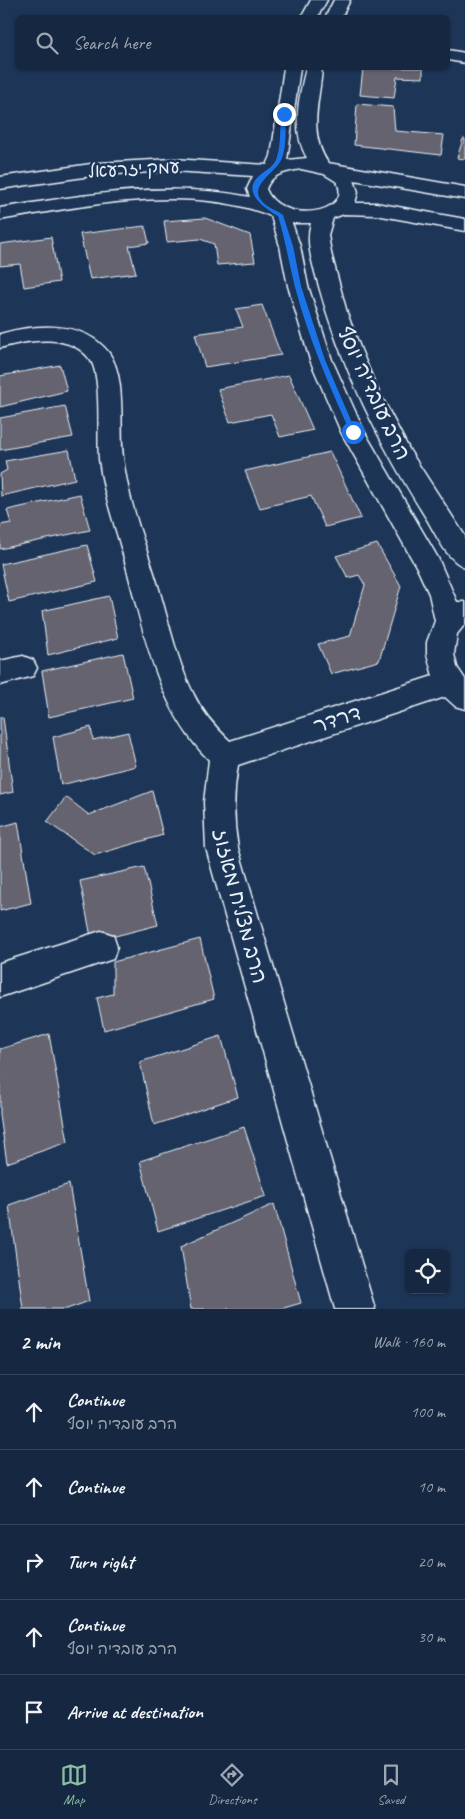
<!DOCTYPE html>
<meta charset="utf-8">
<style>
:root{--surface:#162841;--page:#23344c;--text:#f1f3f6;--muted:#9ea6b1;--line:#35445a;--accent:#8abfa5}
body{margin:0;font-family:Caveat,"Playpen Sans Hebrew",sans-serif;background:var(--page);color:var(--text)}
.controls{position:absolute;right:15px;bottom:15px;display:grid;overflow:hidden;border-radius:8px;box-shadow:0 1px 4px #0004}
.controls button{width:45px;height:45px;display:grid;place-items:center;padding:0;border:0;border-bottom:1px solid var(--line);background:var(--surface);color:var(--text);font:25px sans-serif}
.stop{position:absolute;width:15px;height:15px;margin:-11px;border:4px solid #1a73e8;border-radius:50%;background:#fff}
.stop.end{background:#1a73e8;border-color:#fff;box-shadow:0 1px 5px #0008}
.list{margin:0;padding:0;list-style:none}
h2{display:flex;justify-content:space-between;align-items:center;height:65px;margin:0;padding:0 20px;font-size:21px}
h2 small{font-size:16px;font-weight:400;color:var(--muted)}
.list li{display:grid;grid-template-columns:32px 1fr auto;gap:15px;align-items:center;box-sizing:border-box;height:75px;padding:0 20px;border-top:1px solid var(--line)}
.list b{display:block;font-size:19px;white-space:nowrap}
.list p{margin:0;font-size:16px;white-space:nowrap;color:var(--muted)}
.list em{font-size:16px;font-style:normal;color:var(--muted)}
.icon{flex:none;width:28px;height:28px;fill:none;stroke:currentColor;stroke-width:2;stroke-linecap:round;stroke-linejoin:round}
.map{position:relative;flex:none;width:465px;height:1309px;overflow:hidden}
.search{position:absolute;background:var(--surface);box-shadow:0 1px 4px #0004;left:15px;right:15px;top:15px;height:55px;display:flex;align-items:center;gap:12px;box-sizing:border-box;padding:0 18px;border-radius:8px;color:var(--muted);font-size:19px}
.sheet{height:440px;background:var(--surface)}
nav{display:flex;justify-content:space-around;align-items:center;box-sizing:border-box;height:70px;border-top:1px solid var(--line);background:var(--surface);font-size:14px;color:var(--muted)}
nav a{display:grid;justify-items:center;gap:2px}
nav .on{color:var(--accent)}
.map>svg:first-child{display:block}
</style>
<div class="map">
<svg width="465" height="1309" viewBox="0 0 465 1309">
<rect width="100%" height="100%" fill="#1d3557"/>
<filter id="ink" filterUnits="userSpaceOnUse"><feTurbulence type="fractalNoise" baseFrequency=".02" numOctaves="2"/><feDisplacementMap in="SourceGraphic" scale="10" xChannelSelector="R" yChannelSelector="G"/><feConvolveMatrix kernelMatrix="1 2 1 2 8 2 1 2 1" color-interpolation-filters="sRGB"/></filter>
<g filter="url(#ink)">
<g fill="#666470" stroke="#e8f1f8">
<path d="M 363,68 L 423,68 L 423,78 L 397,77 L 394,98 L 360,95 Z"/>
<path d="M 357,104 L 393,107 L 395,131 L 444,135 L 441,155 L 354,145 Z"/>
<path d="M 463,139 L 465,139 L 465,159 L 457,158 Z"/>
<path d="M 205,218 L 250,235 L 255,262 L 217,265 L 214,244 L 200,239 L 167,242 L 164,221 Z"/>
<path d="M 145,226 L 149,243 L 129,246 L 136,273 L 90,279 L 80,234 Z"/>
<path d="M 51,237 L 59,282 L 24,287 L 20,264 L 0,266 L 0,244 Z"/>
<path d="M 262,305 L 281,355 L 205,367 L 195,334 L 243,327 L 236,309 Z"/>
<path d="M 60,365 L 67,391 L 0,407 L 0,376 Z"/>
<path d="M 289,375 L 313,430 L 280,437 L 271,414 L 230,422 L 218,389 Z"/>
<path d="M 65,406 L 73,437 L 0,450 L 0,418 Z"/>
<path d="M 69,450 L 75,479 L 1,496 L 0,474 L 7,470 L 5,461 Z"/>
<path d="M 330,452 L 361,518 L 325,527 L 311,496 L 260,508 L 245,471 Z"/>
<path d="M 80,494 L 90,530 L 0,549 L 0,525 L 11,523 L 7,510 Z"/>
<path d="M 377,544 L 401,586 L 379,661 L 331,674 L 318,644 L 350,636 L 365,585 L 359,575 L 348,578 L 336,556 Z"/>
<path d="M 87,545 L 97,582 L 9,602 L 1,564 Z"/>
<path d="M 109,596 L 118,638 L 48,655 L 42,611 Z"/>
<path d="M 123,653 L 133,698 L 49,717 L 42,671 Z"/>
<path d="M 0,717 L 3,717 L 13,792 L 0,795 Z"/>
<path d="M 91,727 L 93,740 L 128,732 L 136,766 L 61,785 L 53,737 Z"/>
<path d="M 152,791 L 163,835 L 95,855 L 47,822 L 66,797 L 89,815 Z"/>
<path d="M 18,822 L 31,903 L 0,911 L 0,827 Z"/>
<path d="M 144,867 L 158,925 L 92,942 L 80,881 Z"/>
<path d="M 200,939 L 214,999 L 104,1030 L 97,998 L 113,994 L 113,962 Z"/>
<path d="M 49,1034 L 68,1142 L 7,1163 L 0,1115 L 0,1049 Z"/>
<path d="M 221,1036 L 238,1097 L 154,1125 L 140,1062 Z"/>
<path d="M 244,1127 L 266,1196 L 158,1231 L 140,1161 Z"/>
<path d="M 69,1184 L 89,1301 L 67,1309 L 23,1309 L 9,1205 Z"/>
<path d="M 274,1204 L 301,1303 L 280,1309 L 191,1309 L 181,1246 Z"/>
</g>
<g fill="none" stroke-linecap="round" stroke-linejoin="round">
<defs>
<g id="minor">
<path d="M 311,0 L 327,0 L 317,18 L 301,18 Z"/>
<path d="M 334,0 L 350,0 L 341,18 L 325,18 Z"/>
<path d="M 448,50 L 465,53 L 465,63 L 448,60 Z"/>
<path d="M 284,68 L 300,68 L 287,160 L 307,158 C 291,131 299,96 306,68 L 322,68 C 320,101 307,131 328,163 L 465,187 L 465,199 L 354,180 L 358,192 L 355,203 L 376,203 L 465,219 L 465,231 L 376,215 L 344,214 L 333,218 L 328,235 L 331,253 L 347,313 L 361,350 L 376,386 L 410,451 L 465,536 L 465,567 C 447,561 436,534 426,518 C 380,444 341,368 318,283 C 313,265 305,242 311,223 L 292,223 L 300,246 L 308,286 L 332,360 L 364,431 L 438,558 L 457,602 L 465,602 L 465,624 L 457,634 L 454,654 L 457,667 L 465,679 L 465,709 L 455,706 L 445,697 L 238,765 C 233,793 233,820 238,848 L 375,1309 L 335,1309 L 206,848 L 204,802 L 209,760 C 156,707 143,628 124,558 C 115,525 103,493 99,459 C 97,436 102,379 91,361 C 71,332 29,340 0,348 L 0,334 C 36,324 84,320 109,353 C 127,378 119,428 123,457 C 128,502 146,546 159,589 C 169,623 177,661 193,693 C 202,712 215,727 230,741 L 433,676 L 427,654 L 427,642 L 435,621 L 429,594 L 417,568 L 341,432 L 310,360 L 288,286 L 280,246 L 271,216 C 190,183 84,206 0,220 L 0,208 C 83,195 167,180 250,197 L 247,189 L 253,176 L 173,171 L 98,175 L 0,189 L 0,177 L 98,163 L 173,159 L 267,165 L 271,156 ZM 301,169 L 324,174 L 337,182 C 354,215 280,225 266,189 C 272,173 286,172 301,169 Z"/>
<path d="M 23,656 L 33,660 L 37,668 L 33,676 L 0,685 L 0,661 Z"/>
<path d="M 101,931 L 113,935 L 117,947 L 113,959 L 0,997 L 0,963 Z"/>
</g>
</defs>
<use href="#minor" stroke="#e8f1f8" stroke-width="3"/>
<use href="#minor" fill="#1d3557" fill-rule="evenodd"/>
</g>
</g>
<path fill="#1a73e8" d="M 284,113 L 286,114 C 285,128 287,145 282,158 C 277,173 243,187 266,205 C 271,209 278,211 283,215 L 293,246 L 301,286 L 325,360 L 356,432 L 353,435 L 350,432 C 329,385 308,337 295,287 C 289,263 285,239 278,216 C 264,208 241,192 259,176 C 267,169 274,167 277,157 C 281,144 280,127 281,114 Z"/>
<g text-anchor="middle" stroke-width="5" stroke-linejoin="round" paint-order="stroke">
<g font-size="18" fill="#e8f1f8" stroke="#1d3557">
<text transform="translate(134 169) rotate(-3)" y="6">עמק יזרעאל</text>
</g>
<g font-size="21" fill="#e8f1f8" stroke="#1d3557">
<text transform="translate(374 393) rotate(65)" y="7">הרב עובדיה יוסף</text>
<text transform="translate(337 719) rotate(-18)" y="7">דרדר</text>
<text transform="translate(240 906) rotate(75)" y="7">הרב מצליח מאזוז</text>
</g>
</g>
</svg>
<div class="controls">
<button><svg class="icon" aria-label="locate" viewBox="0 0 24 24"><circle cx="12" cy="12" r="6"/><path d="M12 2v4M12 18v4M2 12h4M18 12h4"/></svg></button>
</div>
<div class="stop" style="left:353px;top:432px"></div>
<div class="stop end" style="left:284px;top:114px"></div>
<div class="search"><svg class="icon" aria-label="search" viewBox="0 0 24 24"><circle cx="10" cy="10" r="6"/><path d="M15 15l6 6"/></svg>Search here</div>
</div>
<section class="sheet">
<h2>2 min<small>Walk · 160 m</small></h2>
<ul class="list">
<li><svg class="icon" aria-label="ahead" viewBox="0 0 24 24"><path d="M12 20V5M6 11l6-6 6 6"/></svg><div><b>Continue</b><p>הרב עובדיה יוסף</p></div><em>100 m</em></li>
<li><svg class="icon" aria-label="ahead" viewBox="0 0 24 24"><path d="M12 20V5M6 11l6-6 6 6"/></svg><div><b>Continue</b></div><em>10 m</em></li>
<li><svg class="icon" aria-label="right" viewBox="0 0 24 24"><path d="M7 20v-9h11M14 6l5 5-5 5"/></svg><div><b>Turn right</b></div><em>20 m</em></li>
<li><svg class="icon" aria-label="ahead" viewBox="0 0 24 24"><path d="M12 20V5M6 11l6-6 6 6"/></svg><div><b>Continue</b><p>הרב עובדיה יוסף</p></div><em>30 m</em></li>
<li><svg class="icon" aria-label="arrive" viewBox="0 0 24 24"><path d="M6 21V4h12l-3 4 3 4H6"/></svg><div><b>Arrive at destination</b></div></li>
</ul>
</section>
<nav>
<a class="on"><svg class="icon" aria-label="map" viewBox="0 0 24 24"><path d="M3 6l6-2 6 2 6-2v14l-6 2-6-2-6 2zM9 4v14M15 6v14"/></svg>Map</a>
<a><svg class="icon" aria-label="directions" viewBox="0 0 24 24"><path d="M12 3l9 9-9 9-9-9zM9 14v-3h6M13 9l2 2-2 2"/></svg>Directions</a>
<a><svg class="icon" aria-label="saved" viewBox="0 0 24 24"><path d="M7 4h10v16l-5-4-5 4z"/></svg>Saved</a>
</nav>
